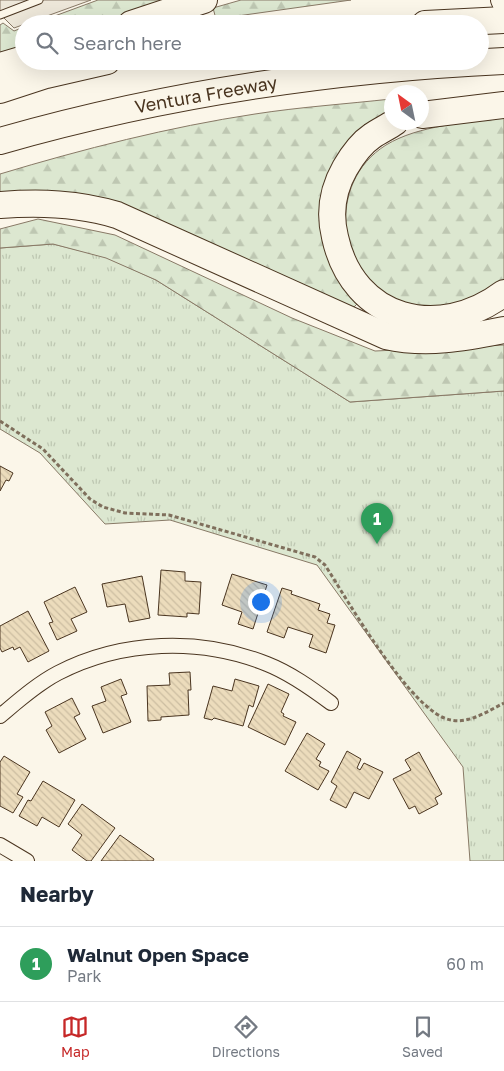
<!DOCTYPE html>
<style>
:root{--surface:#fff;--page:#f6f6f7;--text:#1f2937;--muted:#747a83;--line:#e0e1e3;--accent:#c62828}
body{margin:0;font-family:"Golos Text",sans-serif;background:var(--page);color:var(--text)}
.compass{position:absolute;left:384px;top:85px;width:45px;height:45px;border-radius:50%;background:var(--surface);box-shadow:0 5px 20px #0002;rotate:327deg}
.you{position:absolute;left:260px;top:601px;width:18px;height:18px;margin:-12px;border:4px solid #fff;border-radius:50%;background:#1a73e8;box-shadow:0 0 0 8px #1a73e833}
.badge{display:grid;place-items:center;width:32px;height:32px;border-radius:50%;background:var(--accent);color:#fff;font-size:16px;font-weight:700}
.pin{position:absolute;translate:-50% -41px;filter:drop-shadow(0 1px 2px #0008)}
.pin::after{content:'';position:absolute;top:26px;width:18px;height:15px;background:inherit;clip-path:polygon(0 0,100% 0,50% 100%)}
.list{margin:0;padding:0;list-style:none}
h2{display:flex;justify-content:space-between;align-items:center;height:65px;margin:0;padding:0 20px;font-size:21px}
h2 small{font-size:16px;font-weight:400;color:var(--muted)}
.list li{display:grid;grid-template-columns:32px 1fr auto;gap:15px;align-items:center;box-sizing:border-box;height:75px;padding:0 20px;border-top:1px solid var(--line)}
.list b{display:block;font-size:19px;white-space:nowrap}
.list p{margin:0;font-size:16px;white-space:nowrap;color:var(--muted)}
.list em{font-size:16px;font-style:normal;color:var(--muted)}
.icon{flex:none;width:28px;height:28px;fill:none;stroke:currentColor;stroke-width:2;stroke-linecap:round;stroke-linejoin:round}
.map{position:relative;flex:none;width:504px;height:861px;overflow:hidden}
.search{position:absolute;background:var(--surface);box-shadow:0 5px 20px #0002;left:15px;right:15px;top:15px;height:55px;display:flex;align-items:center;gap:12px;box-sizing:border-box;padding:0 18px;border-radius:28px;color:var(--muted);font-size:19px}
.sheet{height:140px;background:var(--surface)}
nav{display:flex;justify-content:space-around;align-items:center;box-sizing:border-box;height:70px;border-top:1px solid var(--line);background:var(--surface);font-size:14px;color:var(--muted)}
nav a{display:grid;justify-items:center;gap:2px}
nav .on{color:var(--accent)}
.map>svg:first-child{display:block}
</style>
<div class="map">
<svg width="504" height="861" viewBox="0 0 504 861">
<defs>
<pattern id="grass-tufts" width="24" height="20" patternUnits="userSpaceOnUse" patternTransform="scale(1.25)"><rect width="24" height="20" fill="#dce7d0"/><path d="M3 7l-1-3M5 7V3M7 7l1-3M15 17l-1-3M17 17v-4M19 17l1-3" fill="none" stroke="#bec7b2"/></pattern>
<pattern id="forest-firs" width="22" height="20" patternUnits="userSpaceOnUse" patternTransform="scale(1.25)"><rect width="22" height="20" fill="#dce7d0"/><path d="M5 1l3.5 6h-7zM16 11l3.5 6h-7z" fill="#bec7b2"/></pattern>
<pattern id="building-back-hatch" width="6" height="6" patternUnits="userSpaceOnUse" patternTransform="scale(1.25)"><rect width="6" height="6" fill="#ecdcbc"/><path d="M-1 5l2 2M0 0l6 6M5-1l2 2" fill="none" stroke="#ccbda1"/></pattern>
</defs>
<rect width="100%" height="100%" fill="#fbf6e9"/>
<path fill="url(#grass-tufts)" stroke="#887966" d="M 53,244 L 106,257 L 156,280 L 350,402 L 504,391 L 504,861 L 470,861 L 463,767 L 317,565 L 170,520 L 105,524 L 40,453 L 0,429 L 0,248 Z"/>
<g fill="url(#forest-firs)" stroke="#887966">
<path d="M 98,0 L 176,0 L 108,24 L 33,24 Z"/>
<path d="M 241,0 L 351,0 L 216,19 L 213,8 Z"/>
<path d="M 3,23 L 14,31 L 24,27 L 24,50 L 0,57 L 0,25 Z"/>
<path d="M 391,99 L 391,121 L 334,182 L 362,299 L 350,311 L 184,234 L 0,195 L 0,174 C 83,149 169,127 255,114 C 300,107 346,104 391,99 Z"/>
<path d="M 504,117 L 504,279 C 493,296 477,299 459,303 C 448,306 436,310 425,311 C 418,311 407,305 400,302 C 336,277 325,183 386,145 C 419,125 466,123 504,117 Z"/>
<path d="M 38,219 L 115,235 L 292,318 L 375,351 L 504,345 L 504,391 L 350,402 L 156,280 L 106,258 L 53,244 L 0,248 L 0,229 Z"/>
</g>
<path fill="#ede7d9" stroke="#887966" d="M 0,0 L 91,0 L 14,28 L 2,16 L 0,17 Z"/>
<g fill="url(#building-back-hatch)" stroke="#4a3520">
<path d="M 0,466 L 13,473 L 9,481 L 6,480 L 0,491 Z"/>
<path d="M 161,570 L 185,572 L 185,581 L 201,582 L 199,614 L 187,613 L 187,617 L 158,615 Z"/>
<path d="M 232,574 L 267,585 L 253,629 L 238,624 L 242,612 L 222,605 Z"/>
<path d="M 142,576 L 150,618 L 129,622 L 125,604 L 107,607 L 102,584 Z"/>
<path d="M 75,587 L 87,612 L 71,619 L 77,631 L 57,640 L 49,623 L 53,622 L 44,602 Z"/>
<path d="M 282,588 L 292,591 L 291,594 L 320,604 L 318,610 L 330,614 L 327,623 L 335,625 L 326,653 L 309,647 L 313,635 L 288,627 L 284,638 L 267,632 Z"/>
<path d="M 28,611 L 49,651 L 28,662 L 20,647 L 14,650 L 13,647 L 2,652 L 0,648 L 0,626 Z"/>
<path d="M 190,672 L 191,690 L 188,690 L 189,715 L 161,717 L 161,720 L 148,721 L 147,686 L 170,685 L 169,673 Z"/>
<path d="M 121,679 L 127,694 L 121,696 L 131,722 L 103,733 L 92,706 L 106,701 L 101,687 Z"/>
<path d="M 235,679 L 259,686 L 253,707 L 249,705 L 243,726 L 214,718 L 212,720 L 204,718 L 213,686 L 232,691 Z"/>
<path d="M 268,684 L 289,694 L 281,712 L 284,714 L 283,716 L 296,722 L 285,745 L 248,727 Z"/>
<path d="M 72,698 L 80,714 L 74,717 L 86,739 L 59,753 L 46,730 L 52,726 L 45,712 Z"/>
<path d="M 307,733 L 325,744 L 316,759 L 321,762 L 319,766 L 329,771 L 318,790 L 285,771 Z"/>
<path d="M 347,751 L 361,759 L 357,768 L 360,770 L 364,763 L 383,772 L 369,799 L 354,792 L 346,808 L 330,800 L 337,786 L 331,782 Z"/>
<path d="M 419,752 L 442,794 L 435,798 L 438,804 L 419,814 L 415,806 L 409,809 L 393,779 L 411,770 L 405,760 Z"/>
<path d="M 4,756 L 30,772 L 17,794 L 23,797 L 13,813 L 0,806 L 0,762 Z"/>
<path d="M 43,781 L 75,800 L 59,827 L 42,817 L 37,826 L 19,816 L 28,800 L 31,801 Z"/>
<path d="M 82,804 L 115,828 L 91,861 L 87,861 L 72,850 L 82,835 L 68,824 Z"/>
<path d="M 120,835 L 154,859 L 153,861 L 101,861 Z"/>
</g>
<g fill="none" stroke-linecap="round" stroke-linejoin="round">
<defs>
<path id="service" d="M 0,15 L 39,0"/>
<g id="minor">
<path d="M 0,716 C 18,701 37,684 58,673 C 122,640 200,637 267,664 C 290,673 311,688 331,703"/>
<path d="M 0,845 L 27,861"/>
</g>
<path id="secondary" d="M 501,0 L 504,7"/>
<g id="motorway">
<path d="M 131,24 L 204,0"/>
<path d="M 425,24 L 504,20"/>
<path d="M 0,66 L 24,59"/>
<path d="M 0,90 L 46,75 L 107,61"/>
<path d="M 422,115 L 504,105"/>
<path d="M 395,122 C 388,127 379,131 372,136 C 360,144 352,156 345,168 C 333,189 329,213 335,237 C 353,321 439,342 504,293"/>
<path d="M 0,141 C 164,94 334,69 504,61"/>
<path d="M 0,205 C 40,202 78,203 117,215 L 386,336 C 426,345 464,338 504,330"/>
</g>
</defs>
<use href="#service" stroke="#4a3520" stroke-width="9"/>
<use href="#minor" stroke="#4a3520" stroke-width="16"/>
<use href="#secondary" stroke="#4a3520" stroke-width="22"/>
<use href="#motorway" stroke="#4a3520" stroke-width="28"/>
<path stroke="#7f6f5c" stroke-width="3" stroke-dasharray="4 2.5" stroke-linecap="butt" d="M 0,421 L 43,449 L 90,499 L 103,507 L 125,513 L 169,515 L 315,557 L 325,565 C 347,599 412,714 451,720 C 469,724 488,711 504,703"/>
<use href="#service" stroke="#fbf6e9" stroke-width="7"/>
<use href="#minor" stroke="#fbf6e9" stroke-width="14"/>
<use href="#secondary" stroke="#fbf6e9" stroke-width="20"/>
<use href="#motorway" stroke="#fbf6e9" stroke-width="26"/>
</g>
<g text-anchor="middle" stroke-width="4" stroke-linejoin="round" paint-order="stroke">
<g font-size="18" fill="#4a3520" stroke="#fbf6e9">
<text transform="translate(206 95) rotate(-10)" y="6">Ventura Freeway</text>
</g>
</g>
</svg>
<svg class="compass" viewBox="-18 -18 36 36"><path d="M0-13l5 13h-10z" fill="#e53935"/><path d="M0 13l5-13h-10z" fill="#747a83"/></svg>
<div class="you"></div>
<div class="pin badge" style="left:377px;top:544px;background:#2e9e5b">1</div>
<div class="search"><svg class="icon" aria-label="search" viewBox="0 0 24 24"><circle cx="10" cy="10" r="6"/><path d="M15 15l6 6"/></svg>Search here</div>
</div>
<section class="sheet">
<h2>Nearby<small></small></h2>
<ul class="list">
<li><span class="badge" style="background:#2e9e5b">1</span><div><b>Walnut Open Space</b><p>Park</p></div><em>60 m</em></li>
</ul>
</section>
<nav>
<a class="on"><svg class="icon" aria-label="map" viewBox="0 0 24 24"><path d="M3 6l6-2 6 2 6-2v14l-6 2-6-2-6 2zM9 4v14M15 6v14"/></svg>Map</a>
<a><svg class="icon" aria-label="directions" viewBox="0 0 24 24"><path d="M12 3l9 9-9 9-9-9zM9 14v-3h6M13 9l2 2-2 2"/></svg>Directions</a>
<a><svg class="icon" aria-label="saved" viewBox="0 0 24 24"><path d="M7 4h10v16l-5-4-5 4z"/></svg>Saved</a>
</nav>
